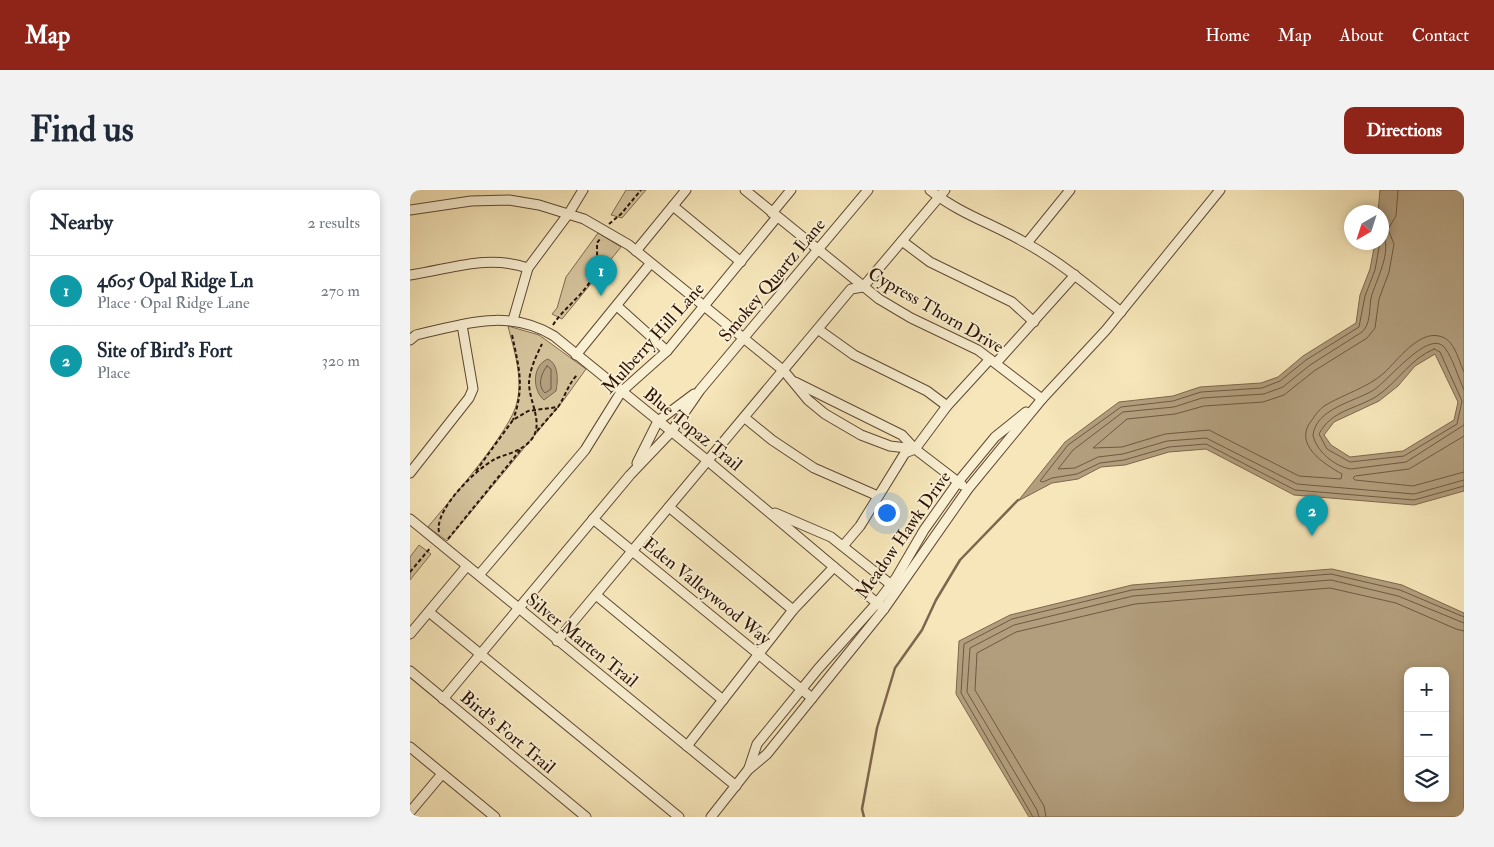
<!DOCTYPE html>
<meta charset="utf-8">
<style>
:root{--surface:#fff;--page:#f2f2f3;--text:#1f2937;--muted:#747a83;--line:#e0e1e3;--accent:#8f2418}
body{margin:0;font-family:"IM FELL Double Pica",serif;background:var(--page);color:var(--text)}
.controls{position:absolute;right:15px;bottom:15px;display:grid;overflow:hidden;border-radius:10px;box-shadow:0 2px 8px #0003}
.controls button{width:45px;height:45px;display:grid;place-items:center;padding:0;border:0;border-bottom:1px solid var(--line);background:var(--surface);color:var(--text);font:25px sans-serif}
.compass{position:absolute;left:934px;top:15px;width:45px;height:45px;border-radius:50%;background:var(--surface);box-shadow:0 2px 8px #0003;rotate:219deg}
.you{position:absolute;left:476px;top:322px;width:18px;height:18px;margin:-12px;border:4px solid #fff;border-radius:50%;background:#1a73e8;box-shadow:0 0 0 8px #1a73e833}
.badge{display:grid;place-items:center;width:32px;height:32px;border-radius:50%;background:var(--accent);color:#fff;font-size:16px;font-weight:700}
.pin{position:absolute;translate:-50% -41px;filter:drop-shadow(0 1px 2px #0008)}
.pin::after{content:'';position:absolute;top:26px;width:18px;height:15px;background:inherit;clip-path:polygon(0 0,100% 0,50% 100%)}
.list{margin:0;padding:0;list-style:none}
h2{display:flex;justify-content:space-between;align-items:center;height:65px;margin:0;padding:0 20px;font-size:21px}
h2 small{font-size:16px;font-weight:400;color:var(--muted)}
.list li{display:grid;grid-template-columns:32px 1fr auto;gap:15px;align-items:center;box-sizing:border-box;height:70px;padding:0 20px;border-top:1px solid var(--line)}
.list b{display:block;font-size:19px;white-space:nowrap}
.list p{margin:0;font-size:16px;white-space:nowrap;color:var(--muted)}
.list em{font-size:16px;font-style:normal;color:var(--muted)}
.icon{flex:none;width:28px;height:28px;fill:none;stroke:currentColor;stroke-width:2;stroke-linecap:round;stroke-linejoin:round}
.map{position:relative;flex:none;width:1054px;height:627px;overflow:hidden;border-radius:10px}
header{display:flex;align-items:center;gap:30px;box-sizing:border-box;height:70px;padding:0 25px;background:var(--accent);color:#fff}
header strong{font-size:24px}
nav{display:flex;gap:28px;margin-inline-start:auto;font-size:18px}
.intro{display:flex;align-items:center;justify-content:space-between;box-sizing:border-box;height:120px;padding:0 30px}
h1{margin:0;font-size:35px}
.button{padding:12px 22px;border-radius:10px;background:var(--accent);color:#fff;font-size:18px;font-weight:700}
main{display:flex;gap:30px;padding:0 30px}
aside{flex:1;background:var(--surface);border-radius:10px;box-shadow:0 2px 8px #0003}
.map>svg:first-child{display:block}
</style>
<header>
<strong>Map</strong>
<nav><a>Home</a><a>Map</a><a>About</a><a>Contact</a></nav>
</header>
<div class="intro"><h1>Find us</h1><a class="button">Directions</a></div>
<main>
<aside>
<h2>Nearby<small>2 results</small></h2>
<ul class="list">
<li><span class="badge" style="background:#0f9aa8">1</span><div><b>4605 Opal Ridge Ln</b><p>Place · Opal Ridge Lane</p></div><em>270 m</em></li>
<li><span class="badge" style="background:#0f9aa8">2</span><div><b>Site of Bird's Fort</b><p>Place</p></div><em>320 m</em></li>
</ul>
</aside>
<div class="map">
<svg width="1054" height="627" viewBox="0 0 1054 627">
<rect width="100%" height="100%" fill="#f6e6b9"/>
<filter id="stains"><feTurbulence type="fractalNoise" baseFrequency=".004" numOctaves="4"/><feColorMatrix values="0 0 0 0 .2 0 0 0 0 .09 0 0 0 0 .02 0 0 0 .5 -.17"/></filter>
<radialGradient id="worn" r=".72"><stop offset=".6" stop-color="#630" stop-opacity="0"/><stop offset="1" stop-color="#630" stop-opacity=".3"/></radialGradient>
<g fill="#d4c29b" stroke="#806a52">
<path d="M 216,0 L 236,0 L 212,28 L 201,25 Z"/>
<path d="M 188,43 L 211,57 L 152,129 L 142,124 L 147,118 L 156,87 Z"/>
<path d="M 98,136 L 129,145 L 176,179 L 153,211 L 37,351 L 18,337 C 39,311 102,240 107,212 C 113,186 104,161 98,136 Z"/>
<path d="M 9,355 L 21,364 L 0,390 L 0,367 Z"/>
</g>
<g fill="#b29e7d" stroke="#7d664e" fill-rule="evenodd">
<path d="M 970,0 L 1054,0 L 1054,301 L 1004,315 L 884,305 L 796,259 L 759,262 L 715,275 L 691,277 L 668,289 L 642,293 L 608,311 L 655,252 L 709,212 L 763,206 L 790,197 L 851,193 L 868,187 L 893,166 L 946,133 L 950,105 L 960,79 L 965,53 L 972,52 L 972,22 L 968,22 ZM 1025,164 L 1048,212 L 1044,230 L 993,261 L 940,267 L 921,255 L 914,245 L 924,232 L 969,211 L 988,196 L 1005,176 Z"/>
<path d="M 138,169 C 149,175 148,190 146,201 L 134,210 C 122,200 122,175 138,169 Z"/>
<path d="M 922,379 L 992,395 L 1054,423 L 1054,627 L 619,627 L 546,504 L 549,451 L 600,425 L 722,395 ZM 998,481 L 1035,481 L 1035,608 L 998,608 Z"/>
</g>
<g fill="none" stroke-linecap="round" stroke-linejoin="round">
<g stroke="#705842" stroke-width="1">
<path d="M 988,0 L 986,26 L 978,39 L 984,54 L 979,82 L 969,109 L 965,138 L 957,148 L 904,181 L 874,205 L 853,212 L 794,216 L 765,224 L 717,229 L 683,258 L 712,257 L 755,244 L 799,240 L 889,286 L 931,289 L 932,284 C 914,274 882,254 902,230 C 905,225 909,220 914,216 C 934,204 957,198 974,183 C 987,171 1008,141 1029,146 C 1045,149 1048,170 1054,182"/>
<path d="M 972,44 C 984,59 965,92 961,108 C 959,119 961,134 952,142 L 900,175 L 873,197 L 854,204 L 792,208 L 764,217 L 713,222 L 663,260 L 648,279 L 665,278 L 688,267 L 713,264 L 757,251 L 796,248 L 887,294 L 1004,304 L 1054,290"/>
<path d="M 970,52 L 965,80 L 955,106 L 949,137 L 896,170 L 870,191 L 852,198 L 791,202 L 763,211 L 711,217 L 658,255 L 630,291 L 633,292 L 642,288 L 667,284 L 690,273 L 714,270 L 759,257 L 796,254 L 885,300 L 1004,310 L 1054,296"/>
<path d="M 1024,159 L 1030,162 L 1052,211 L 1047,234 L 994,266 L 940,272 L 917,259 L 909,244 C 921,220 947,219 967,206 C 988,192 1000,169 1024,159 Z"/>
<path d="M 137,176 L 141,179 L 141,199 L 135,203 C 127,195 131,184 137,176 Z"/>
<path d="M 1054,200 C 1048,187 1043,169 1035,158 C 1019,137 976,194 962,201 C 943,212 906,219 903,245 C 906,261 925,277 941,279 L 996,272 L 1054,235"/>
<path d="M 1054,246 L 999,279 L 945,286 L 943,288 L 945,290 L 1003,296 L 1054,282"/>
<path d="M 623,627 L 551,503 L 554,454 L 602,429 L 722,400 L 921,384 L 990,400 L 1054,427"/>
<path d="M 629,627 L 627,620 L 557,502 L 560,458 L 604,435 L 723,406 L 921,390 L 988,406 L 1054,433"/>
<path d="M 636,627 L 634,616 L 565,500 L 567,463 L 606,442 L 725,414 L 920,398 L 986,413 L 1046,439 L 1054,441"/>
</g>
<path stroke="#7d664e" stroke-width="2.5" d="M 454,627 L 452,619 L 467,538 L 485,478 L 512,440 L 526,410 L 550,370 L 608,310"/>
<defs>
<g id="minor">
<path d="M 335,0 L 469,109 L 501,128 L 568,160 L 632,209"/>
<path d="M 520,0 C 548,23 583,34 614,52 C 649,71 680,97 711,122"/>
<path d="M 263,16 L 331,72"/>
<path d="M 0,20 L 61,11 L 99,10 L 129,15 L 174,29 L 219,55 L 374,181 L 398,210 L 415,224 L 451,245 L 480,256 L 505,259"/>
<path d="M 362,23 L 381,0"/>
<path d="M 492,51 L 520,72 L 602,112 L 624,132"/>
<path d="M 617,53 L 660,0"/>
<path d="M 226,61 L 276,0"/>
<path d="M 0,85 C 42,79 76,64 118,78"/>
<path d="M 207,116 L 257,161"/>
<path d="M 103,130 L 118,78 L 159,23 L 173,0"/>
<path d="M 409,140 L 444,165 L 517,201 L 537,216"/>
<path d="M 0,150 L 6,145 C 55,134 98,118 144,146 L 298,271 L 474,419"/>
<path d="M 166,165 L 240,74"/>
<path d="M 586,173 L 665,85"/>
<path d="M 385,192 L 492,245 L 505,259 L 552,295"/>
<path d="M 335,228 L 362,250 L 404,278 L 468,306"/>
<path d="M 227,273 L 248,231 L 284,204"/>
<path d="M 0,283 L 59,208 L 63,199 L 52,135"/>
<path d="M 259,317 L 383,420"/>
<path d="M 365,323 L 421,347 L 484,397"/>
<path d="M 0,329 L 326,596"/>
<path d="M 183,329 L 402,508"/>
<path d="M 433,356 L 450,336 L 495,263 L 505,259 L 537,216 L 580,169"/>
<path d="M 69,385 L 175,260 L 211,202 L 257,161 L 367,27"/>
<path d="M 186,405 L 313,510"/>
<path d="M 19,422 L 269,627"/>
<path d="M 0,444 L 57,376"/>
<path d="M 147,451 L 441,99 L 453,97 L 535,0"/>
<path d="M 0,481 L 176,627"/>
<path d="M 33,509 L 220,285 L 261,242 L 290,200 L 458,0"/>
<path d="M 277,556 L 383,420 L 424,377"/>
<path d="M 0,557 L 85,627"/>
<path d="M 339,578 L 347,554 L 408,479 L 467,413 L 486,388 L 514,340 L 548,292 L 585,247 L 616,222"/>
<path d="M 0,622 L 32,584"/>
<path d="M 301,627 L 338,580 L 357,564 L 474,419 L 558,299 L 632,209 L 696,140 L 810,0"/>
</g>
</defs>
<use href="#minor" stroke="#5f4834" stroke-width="11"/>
<g stroke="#2d1308" stroke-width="2" stroke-dasharray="4 2.5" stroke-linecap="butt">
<path d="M 199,34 L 211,24 L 231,0"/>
<path d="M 143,135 C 154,117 176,104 184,84 C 188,74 187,63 187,53 L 190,49"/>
<path d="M 102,145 C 109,178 115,197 103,230"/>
<path d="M 127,241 L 148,217"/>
<path d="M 66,281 L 103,230 L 118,221 L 148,217 C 156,205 158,194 168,184"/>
<path d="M 29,342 C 24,320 66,279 85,269 C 93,265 105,263 113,257 C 139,240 120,217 119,194 C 119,181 126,166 132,154"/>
<path d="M 38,349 L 112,258"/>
<path d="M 0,382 L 21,357"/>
</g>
<use href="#minor" stroke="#f9efd2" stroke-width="9"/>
</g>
<g text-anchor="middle" stroke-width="4" stroke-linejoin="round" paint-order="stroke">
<g font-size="18" fill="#2d1308" stroke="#f9efd2">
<text transform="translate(362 90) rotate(-50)" y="6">Smokey Quartz Lane</text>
<text transform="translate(526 120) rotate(30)" y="6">Cypress Thorn Drive</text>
<text transform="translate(243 148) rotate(-48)" y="6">Mulberry Hill Lane</text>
<text transform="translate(283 239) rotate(39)" y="6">Blue Topaz Trail</text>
<text transform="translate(493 345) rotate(-55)" y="6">Meadow Hawk Drive</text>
<text transform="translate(297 401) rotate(39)" y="6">Eden Valleywood Way</text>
<text transform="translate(172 450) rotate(39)" y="6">Silver Marten Trail</text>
<text transform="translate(98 542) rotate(40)" y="6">Bird's Fort Trail</text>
</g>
</g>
<rect width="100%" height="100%" filter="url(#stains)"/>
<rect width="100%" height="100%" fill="url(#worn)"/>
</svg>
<div class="controls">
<button>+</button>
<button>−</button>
<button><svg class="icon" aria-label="layers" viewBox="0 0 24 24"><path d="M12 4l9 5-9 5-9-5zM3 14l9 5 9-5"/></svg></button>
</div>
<svg class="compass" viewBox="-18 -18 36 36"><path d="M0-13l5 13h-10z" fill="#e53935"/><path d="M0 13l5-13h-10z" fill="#747a83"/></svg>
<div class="you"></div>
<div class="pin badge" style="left:191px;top:106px;background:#0f9aa8">1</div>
<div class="pin badge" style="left:902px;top:346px;background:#0f9aa8">2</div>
</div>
</main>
